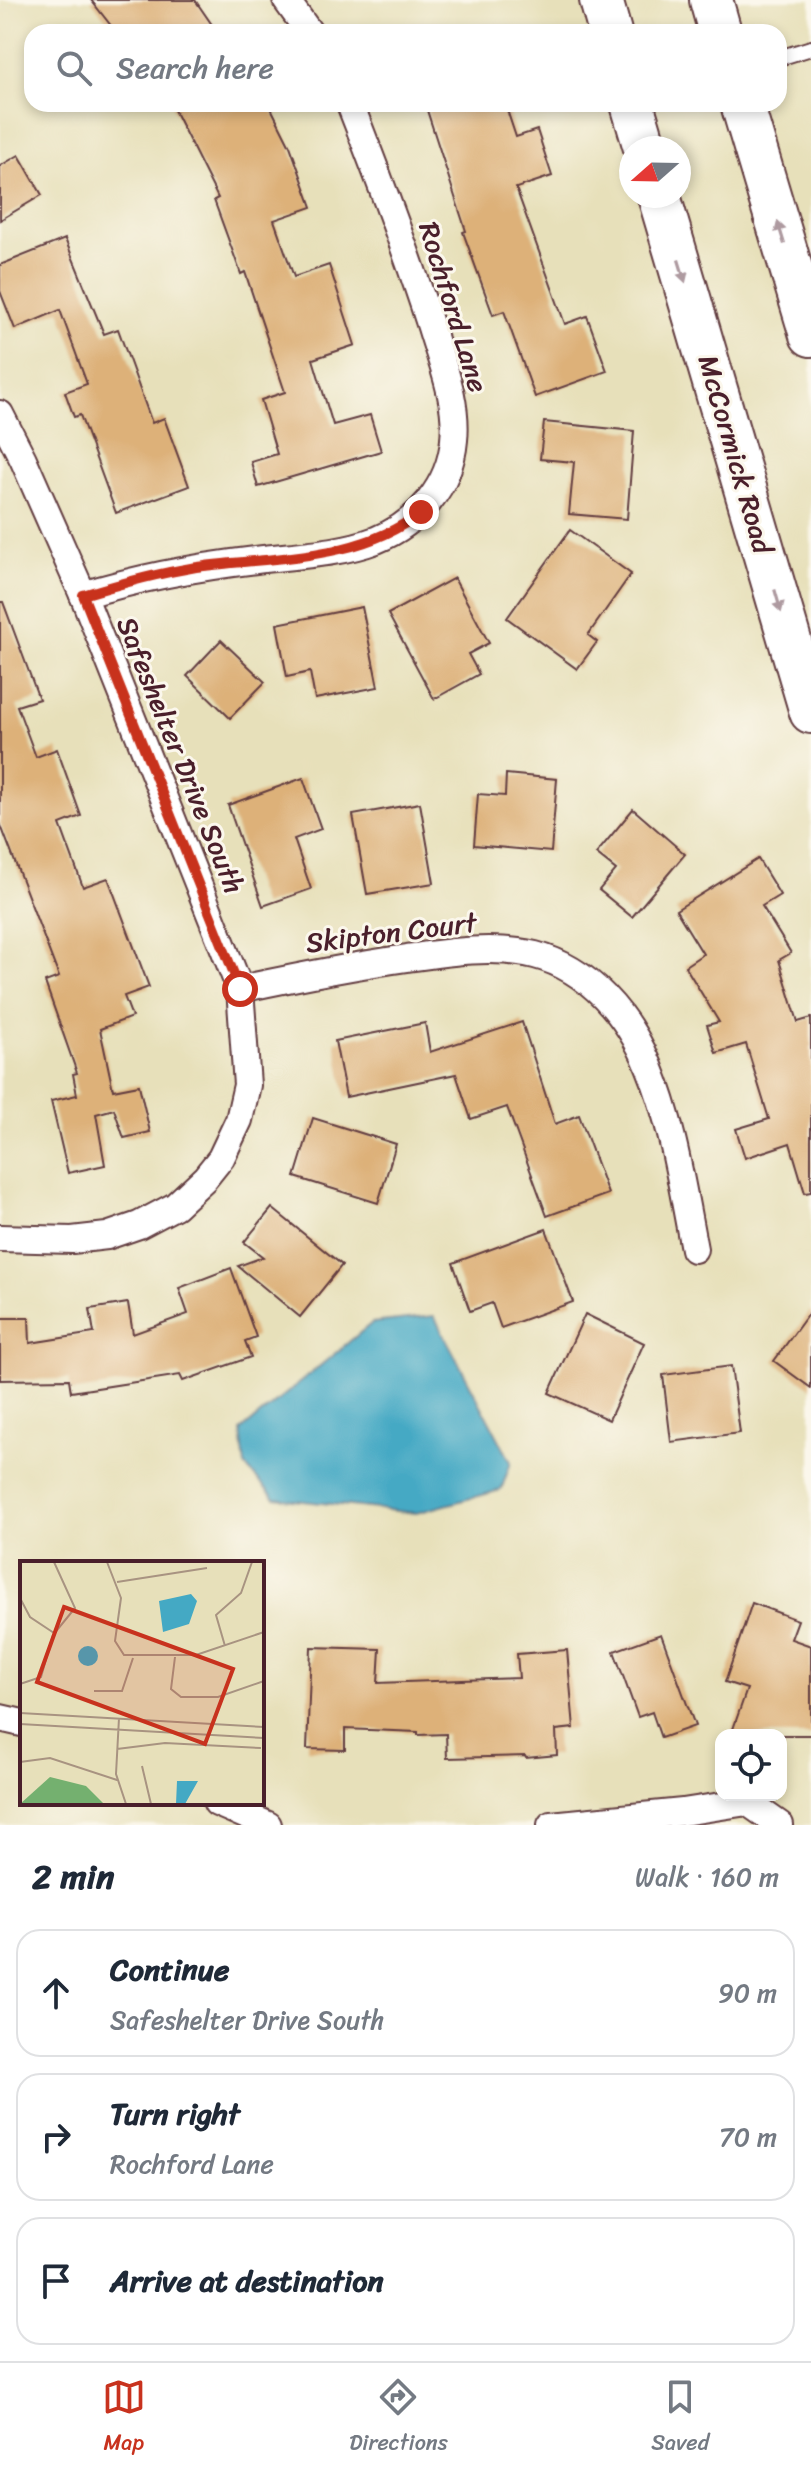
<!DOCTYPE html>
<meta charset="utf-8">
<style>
:root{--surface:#fff;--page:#f6f6f7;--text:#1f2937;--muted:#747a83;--line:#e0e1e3;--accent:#c8321e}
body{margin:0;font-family:Sriracha,sans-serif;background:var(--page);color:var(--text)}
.controls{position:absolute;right:24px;bottom:24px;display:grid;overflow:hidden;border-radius:16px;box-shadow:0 4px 12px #0003}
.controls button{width:72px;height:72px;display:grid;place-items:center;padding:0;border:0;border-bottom:2px solid var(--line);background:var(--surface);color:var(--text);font:40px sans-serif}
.compass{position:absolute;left:619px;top:136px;width:72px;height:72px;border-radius:50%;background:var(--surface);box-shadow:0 4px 12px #0003;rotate:250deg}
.stop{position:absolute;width:24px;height:24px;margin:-18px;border:6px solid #c8321e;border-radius:50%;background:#fff}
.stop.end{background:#c8321e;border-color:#fff;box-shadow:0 2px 8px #0008}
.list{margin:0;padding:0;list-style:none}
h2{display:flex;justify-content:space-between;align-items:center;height:104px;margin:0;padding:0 32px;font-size:34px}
h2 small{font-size:26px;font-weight:400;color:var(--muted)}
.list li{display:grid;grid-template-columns:52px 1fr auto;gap:24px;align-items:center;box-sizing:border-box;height:128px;margin:0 16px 16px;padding:0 16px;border:2px solid var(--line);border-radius:24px}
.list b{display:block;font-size:30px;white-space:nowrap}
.list p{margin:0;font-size:26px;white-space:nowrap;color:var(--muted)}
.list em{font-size:26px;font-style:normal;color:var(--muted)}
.icon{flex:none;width:44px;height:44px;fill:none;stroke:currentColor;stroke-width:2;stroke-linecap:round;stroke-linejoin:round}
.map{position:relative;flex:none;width:811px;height:1825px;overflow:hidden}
.search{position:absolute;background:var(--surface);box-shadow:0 4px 12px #0003;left:24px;right:24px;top:24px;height:88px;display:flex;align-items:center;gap:20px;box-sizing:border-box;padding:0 28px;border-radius:24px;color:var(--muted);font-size:30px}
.sheet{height:536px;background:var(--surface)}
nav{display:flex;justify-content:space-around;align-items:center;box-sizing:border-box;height:112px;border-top:2px solid var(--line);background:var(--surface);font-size:22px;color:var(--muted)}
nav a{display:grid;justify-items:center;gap:4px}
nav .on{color:var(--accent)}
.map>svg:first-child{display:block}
</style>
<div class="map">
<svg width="811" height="1825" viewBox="0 0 811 1825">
<rect width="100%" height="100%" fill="#fbf7ec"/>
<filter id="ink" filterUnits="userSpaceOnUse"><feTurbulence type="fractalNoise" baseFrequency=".0125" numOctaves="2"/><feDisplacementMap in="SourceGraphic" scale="16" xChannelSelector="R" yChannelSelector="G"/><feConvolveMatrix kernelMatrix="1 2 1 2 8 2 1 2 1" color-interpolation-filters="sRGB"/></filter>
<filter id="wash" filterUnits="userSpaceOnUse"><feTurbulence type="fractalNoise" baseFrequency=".006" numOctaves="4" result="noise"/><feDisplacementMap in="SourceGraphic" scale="32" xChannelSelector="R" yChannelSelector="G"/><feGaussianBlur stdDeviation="1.8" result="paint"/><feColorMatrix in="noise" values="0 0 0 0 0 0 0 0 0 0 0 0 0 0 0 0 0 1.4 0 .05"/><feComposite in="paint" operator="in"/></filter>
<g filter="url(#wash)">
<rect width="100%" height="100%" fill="#e7e0ba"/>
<path fill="#44a9c4" stroke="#476478" stroke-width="2" d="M 434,1316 L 511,1462 L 501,1490 L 416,1513 L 275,1498 L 245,1466 L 241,1431 L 372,1323 Z"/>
<g id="blocks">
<g fill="#ddb179">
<path d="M 91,0 L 195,0 L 217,32 L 116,32 Z"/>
<path d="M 171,104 L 269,104 L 290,146 L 312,207 L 274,220 L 294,277 L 329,265 L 355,345 L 313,359 L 333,425 L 370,415 L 381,451 L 258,487 L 251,462 L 277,454 L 261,400 L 285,392 L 245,272 L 241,274 L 214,200 L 218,198 Z"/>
<path d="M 425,104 L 505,104 L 516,137 L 537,130 L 552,176 L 516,188 L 565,324 L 587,316 L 607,371 L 535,397 L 504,311 L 493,315 L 463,232 L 466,231 Z"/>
<path d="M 19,155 L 42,195 L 0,220 L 0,166 Z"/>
<path d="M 65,239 L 104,334 L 118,329 L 152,423 L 164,418 L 189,486 L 116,513 L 80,415 L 74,417 L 65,392 L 87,384 L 60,310 L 15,329 L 0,291 L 0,265 Z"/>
<path d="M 544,422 L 634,431 L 627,519 L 569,514 L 574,462 L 540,459 Z"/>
<path d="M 570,530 L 631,574 L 588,635 L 597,642 L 577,669 L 507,618 Z"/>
<path d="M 454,578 L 489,643 L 468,654 L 479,674 L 434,699 L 388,614 Z"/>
<path d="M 0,602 L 3,602 L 39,699 L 17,706 L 36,757 L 57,749 L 81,816 L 60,824 L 83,887 L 108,878 L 149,987 L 124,996 L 132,1017 L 100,1029 L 113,1090 L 139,1085 L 150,1132 L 124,1138 L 114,1109 L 96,1114 L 105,1165 L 68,1173 L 51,1101 L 77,1095 L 73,1074 L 77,1073 L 45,982 L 59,977 L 0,823 Z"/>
<path d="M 362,607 L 378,687 L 315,699 L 310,672 L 287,677 L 277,624 Z"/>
<path d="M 221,640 L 265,682 L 230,718 L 187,676 Z"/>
<path d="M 506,774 L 557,779 L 551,852 L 474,845 L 478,794 L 505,796 Z"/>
<path d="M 303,778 L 321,829 L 294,839 L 311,889 L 263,906 L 228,805 Z"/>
<path d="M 420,803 L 434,883 L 367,894 L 353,815 Z"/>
<path d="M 633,809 L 685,854 L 632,917 L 599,890 L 616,870 L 596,854 Z"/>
<path d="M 758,859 L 780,895 L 762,906 L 791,953 L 779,960 L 798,1022 L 811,1018 L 811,1192 L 805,1193 L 790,1143 L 745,1158 L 736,1129 L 769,1119 L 746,1044 L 716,1053 L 707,1025 L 719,1022 L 685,966 L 703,954 L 676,910 Z"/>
<path d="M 522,1022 L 555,1124 L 579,1115 L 608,1194 L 547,1216 L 507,1107 L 471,1119 L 456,1074 L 346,1097 L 335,1041 L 425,1023 L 430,1052 Z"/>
<path d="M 313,1118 L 396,1144 L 378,1203 L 295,1177 Z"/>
<path d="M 272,1208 L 342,1265 L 300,1317 L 238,1266 L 263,1257 L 244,1242 Z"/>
<path d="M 546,1229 L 573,1302 L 501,1328 L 492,1303 L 470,1311 L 453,1263 Z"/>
<path d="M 231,1268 L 256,1337 L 245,1341 L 251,1357 L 183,1381 L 180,1375 L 71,1392 L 69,1379 L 0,1380 L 0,1318 L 29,1318 L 30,1343 L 94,1333 L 90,1309 L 128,1303 L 133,1334 L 188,1314 L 179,1288 Z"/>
<path d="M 811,1310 L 811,1388 L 774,1361 Z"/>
<path d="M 585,1314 L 644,1343 L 609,1420 L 549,1393 Z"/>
<path d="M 731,1366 L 740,1433 L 671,1442 L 663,1375 Z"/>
<path d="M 752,1603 L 798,1620 L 791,1639 L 811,1646 L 811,1735 L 731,1735 L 747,1689 L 725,1682 Z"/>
<path d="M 661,1634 L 695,1726 L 661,1738 L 652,1712 L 638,1717 L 614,1651 Z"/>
<path d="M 311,1647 L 380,1649 L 378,1683 L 519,1678 L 517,1654 L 567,1650 L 574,1728 L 556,1730 L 557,1755 L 526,1758 L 525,1756 L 447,1758 L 446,1734 L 418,1735 L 418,1732 L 345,1729 L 345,1750 L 307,1749 Z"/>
</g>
</g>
</g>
<g filter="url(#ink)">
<use href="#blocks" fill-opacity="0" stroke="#623c40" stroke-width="2"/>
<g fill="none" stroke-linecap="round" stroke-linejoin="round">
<defs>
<path id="lane" d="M 779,58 L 811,48"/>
<g id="street">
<path d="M 286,0 L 309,32"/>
<path d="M 0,414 L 23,459 L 83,595 L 240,989 L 247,1085 L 239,1120 L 221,1158 L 205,1178 L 175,1206 L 139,1225 L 107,1236 L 72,1240 L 0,1238"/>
<path d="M 83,595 C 141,577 197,567 256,560 C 295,555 339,554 376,540 C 418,523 450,486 454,440 C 458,401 442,364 431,327 C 407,252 379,178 350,104"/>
<path d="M 240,989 C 296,977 351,966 407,958 C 448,952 494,945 535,955 C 589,969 628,1015 649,1066 C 673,1124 682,1187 694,1249"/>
<path d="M 0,1718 L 22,1723"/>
<path d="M 217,1803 L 268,1825"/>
<path d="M 551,1825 L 683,1812 L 747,1802 L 780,1825"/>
</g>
<g id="primary">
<path d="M 601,0 L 610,32"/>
<path d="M 711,0 L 720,32"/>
<path d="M 632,104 L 645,148"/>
<path d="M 742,104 L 811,335"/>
<path d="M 659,196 L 811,712"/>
</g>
</defs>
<use href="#lane" stroke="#623c40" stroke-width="18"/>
<use href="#street" stroke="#623c40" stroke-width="30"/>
<use href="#primary" stroke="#623c40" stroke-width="46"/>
<use href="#lane" stroke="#fff" stroke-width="14"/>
<use href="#street" stroke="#fff" stroke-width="26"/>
<use href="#primary" stroke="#fff" stroke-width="42"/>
</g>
<defs><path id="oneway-solid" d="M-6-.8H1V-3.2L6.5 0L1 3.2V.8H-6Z" transform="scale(2)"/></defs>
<g fill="#ae9aa0">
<use href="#oneway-solid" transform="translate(781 233) rotate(-107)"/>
<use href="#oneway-solid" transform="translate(682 271) rotate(73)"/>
<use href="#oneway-solid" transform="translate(778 601) rotate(74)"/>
</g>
</g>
<g fill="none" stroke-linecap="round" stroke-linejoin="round" filter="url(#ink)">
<path stroke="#c8321e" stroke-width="10" d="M 240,989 L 83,595 C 119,584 154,574 191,568 C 267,556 358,563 421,512"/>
</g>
<g text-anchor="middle" stroke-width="6" stroke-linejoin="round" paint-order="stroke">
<g font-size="28" fill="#4a1f2b" stroke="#fbf7ec">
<text transform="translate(454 307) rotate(73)" y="10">Rochford Lane</text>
<text transform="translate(736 454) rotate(74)" y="10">McCormick Road</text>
<text transform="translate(181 755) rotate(68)" y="10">Safeshelter Drive South</text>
<text transform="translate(391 932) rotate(-7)" y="10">Skipton Court</text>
</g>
</g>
<g transform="translate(20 1561)">
<rect width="244" height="244" fill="#e7e0ba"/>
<path d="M 30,216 L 66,225 L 84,243 L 0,243 Z" fill="#74b06f"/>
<path d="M 171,33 L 177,40 L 169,63 L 143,71 L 139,40 ZM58 95a10 10 0 1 1 20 0a10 10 0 1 1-20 0ZM 157,220 L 178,220 L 165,243 L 156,243 Z" fill="#44a9c4"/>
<path fill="none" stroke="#a89381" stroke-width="2" d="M 87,1 L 101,37 L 95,80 L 104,94 L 176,94 L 244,71M 97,21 L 187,7M 0,37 L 10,56 L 34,72M 205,85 L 196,54 L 221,32 L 232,1M 155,96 L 151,128 L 161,136 L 198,136 L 244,120M 0,123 L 21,116 L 33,74 L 55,47 L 34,1M 74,130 L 102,130 L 113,97M 0,152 L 244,166M 99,157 L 96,213 L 106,243M 0,163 L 244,177M 97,188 L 145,182 L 241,187M 0,201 L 30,197 L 97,219M 122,205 L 131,243"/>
<path fill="#c8321e" fill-opacity="0.15" stroke="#c8321e" stroke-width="4" d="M 44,46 L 213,108 L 185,183 L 17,121 Z"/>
<rect width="244" height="244" fill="none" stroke="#4a1f2b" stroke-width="4"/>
</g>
</svg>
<div class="controls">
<button><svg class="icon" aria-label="locate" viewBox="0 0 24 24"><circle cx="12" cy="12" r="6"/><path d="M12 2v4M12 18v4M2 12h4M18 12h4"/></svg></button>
</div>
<svg class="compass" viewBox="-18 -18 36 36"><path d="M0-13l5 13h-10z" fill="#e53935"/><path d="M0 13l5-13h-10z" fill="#747a83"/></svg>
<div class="stop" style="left:240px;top:989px"></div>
<div class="stop end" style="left:421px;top:512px"></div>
<div class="search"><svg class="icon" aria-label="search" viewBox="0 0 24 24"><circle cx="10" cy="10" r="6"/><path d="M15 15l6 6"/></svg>Search here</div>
</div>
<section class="sheet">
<h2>2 min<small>Walk · 160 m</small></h2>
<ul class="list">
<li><svg class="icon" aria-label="ahead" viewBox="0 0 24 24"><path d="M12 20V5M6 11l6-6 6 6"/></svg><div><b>Continue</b><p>Safeshelter Drive South</p></div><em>90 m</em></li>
<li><svg class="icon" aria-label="right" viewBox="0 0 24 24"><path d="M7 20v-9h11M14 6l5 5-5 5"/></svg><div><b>Turn right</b><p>Rochford Lane</p></div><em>70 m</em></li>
<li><svg class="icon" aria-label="arrive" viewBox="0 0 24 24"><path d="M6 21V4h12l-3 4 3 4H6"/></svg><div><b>Arrive at destination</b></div></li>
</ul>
</section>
<nav>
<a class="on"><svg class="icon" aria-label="map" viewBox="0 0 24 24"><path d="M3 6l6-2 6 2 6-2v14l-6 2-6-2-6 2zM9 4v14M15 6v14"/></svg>Map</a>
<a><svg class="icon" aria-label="directions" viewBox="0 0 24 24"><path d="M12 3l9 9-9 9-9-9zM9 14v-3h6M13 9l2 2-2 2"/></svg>Directions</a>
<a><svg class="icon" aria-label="saved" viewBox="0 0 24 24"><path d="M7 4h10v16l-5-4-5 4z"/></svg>Saved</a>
</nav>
